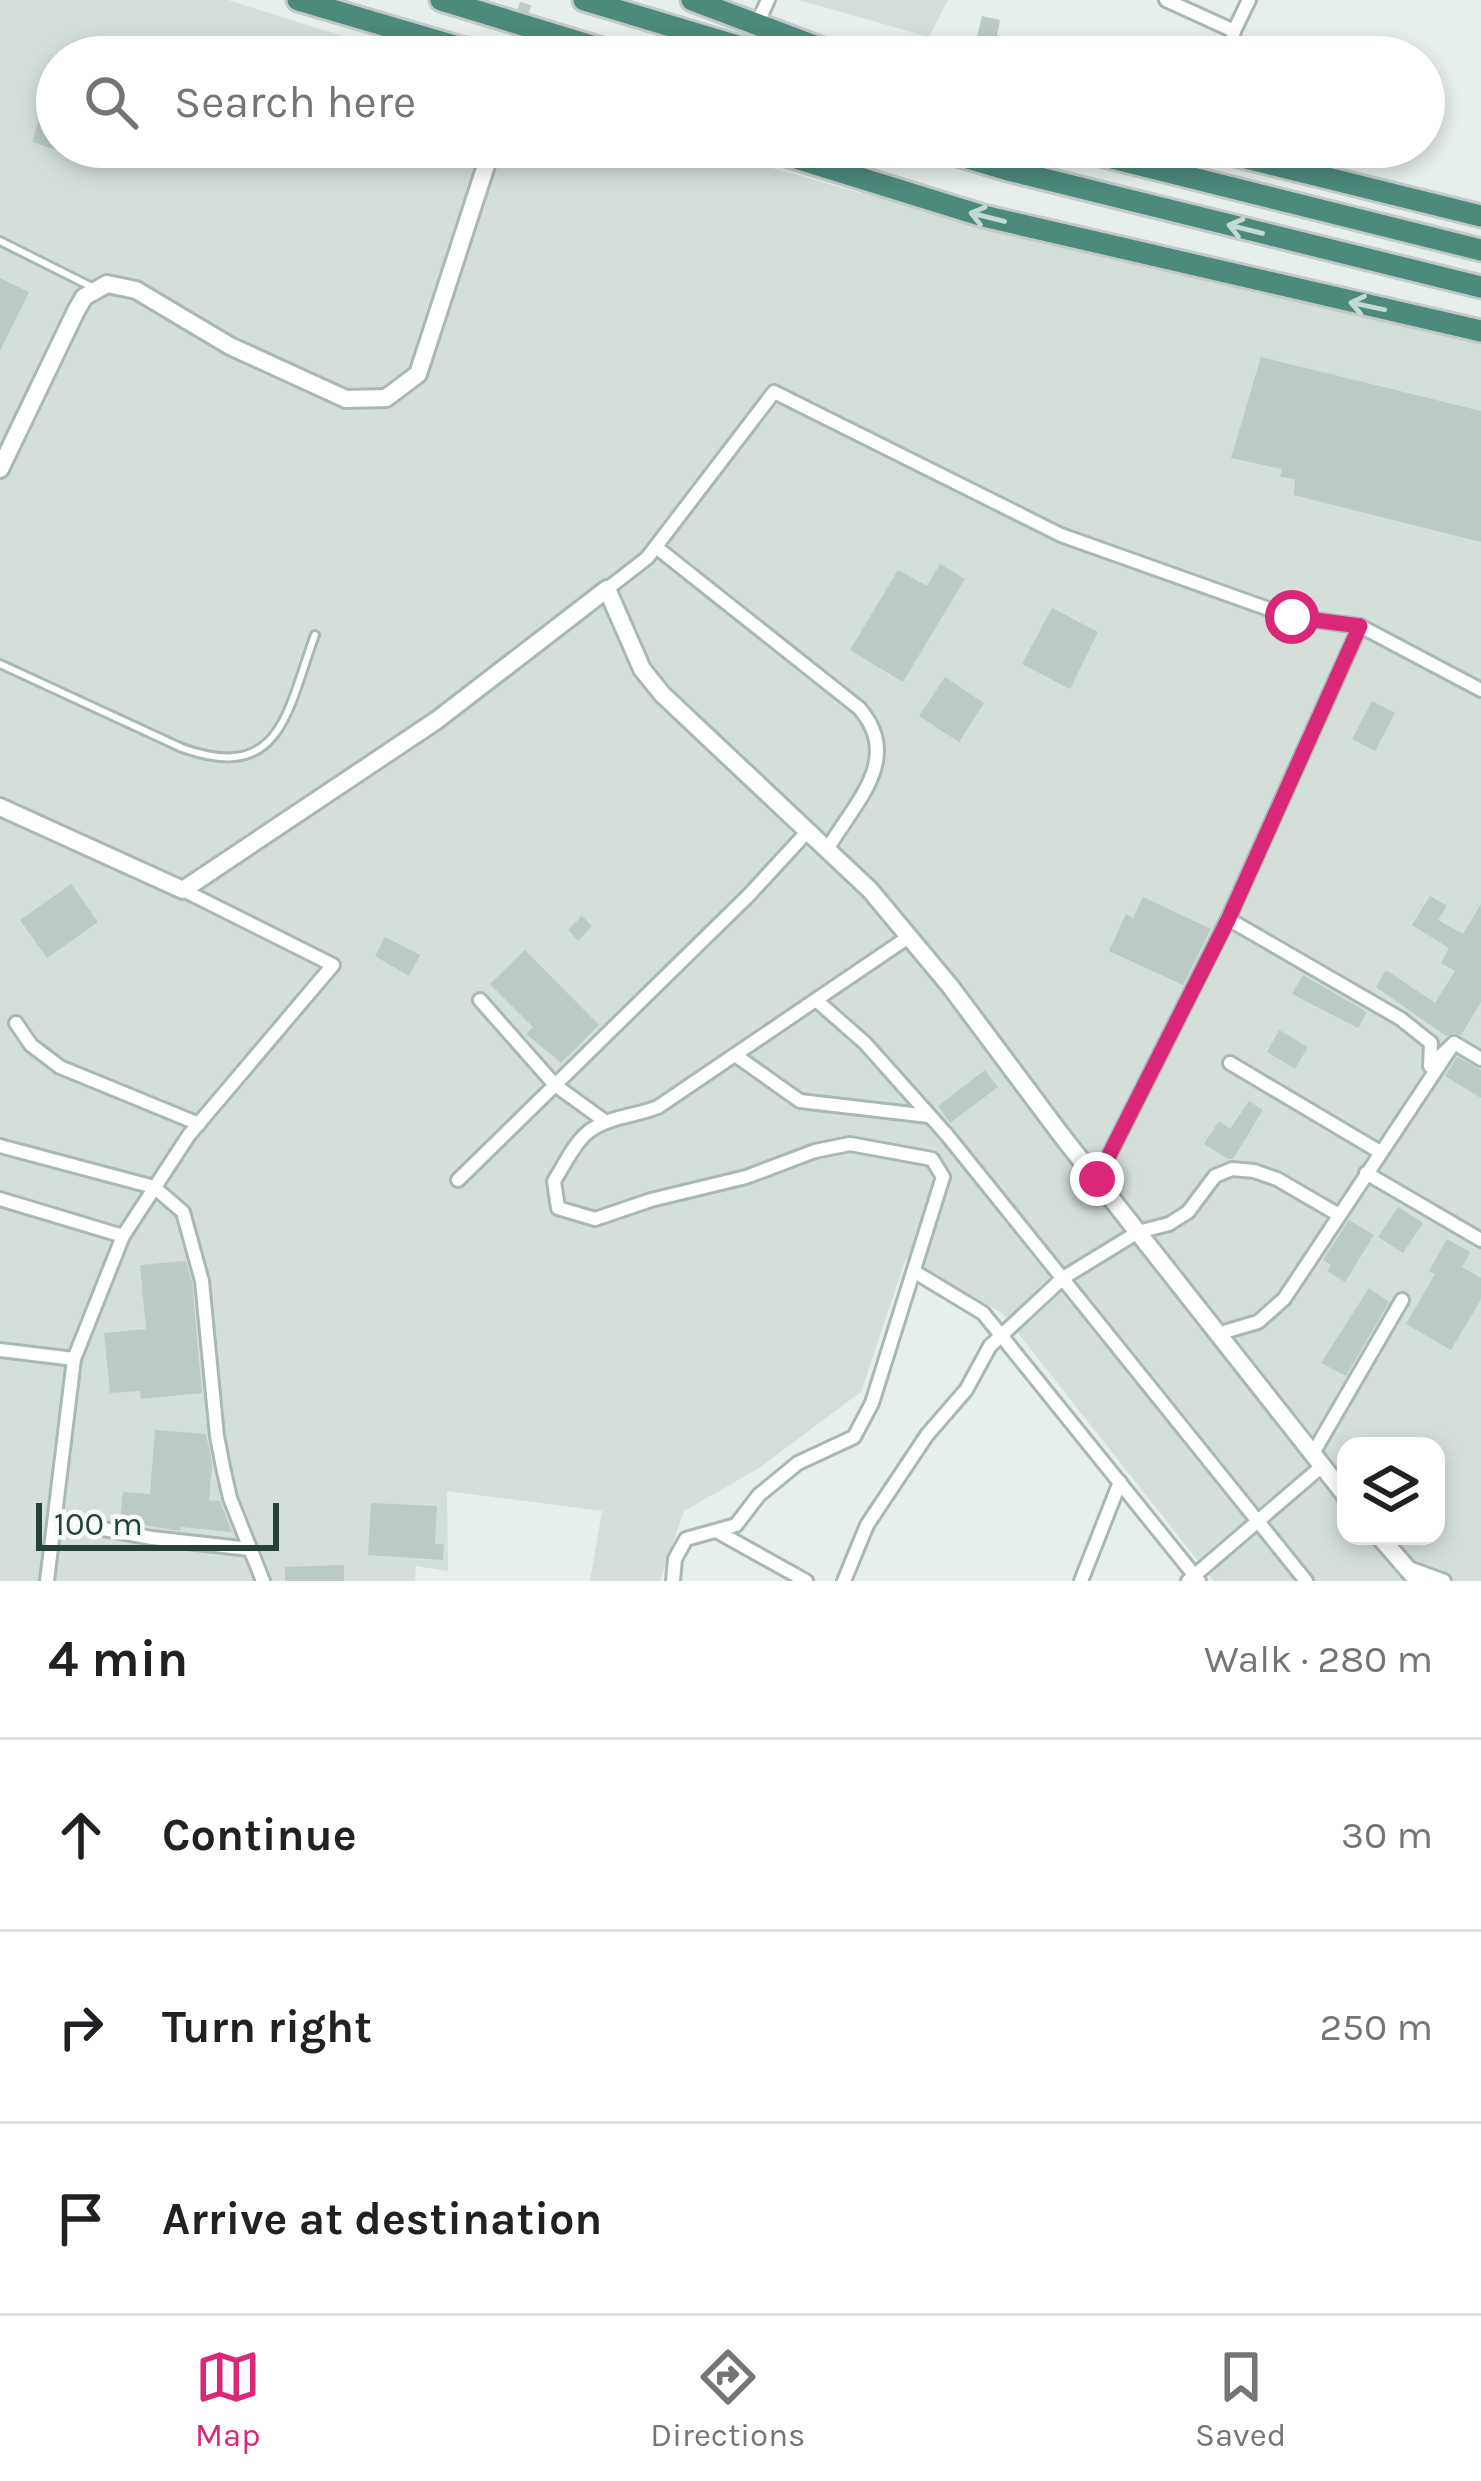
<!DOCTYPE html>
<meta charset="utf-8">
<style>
:root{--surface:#fff;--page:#f2f2f2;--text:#202124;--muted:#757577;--line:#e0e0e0;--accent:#db2777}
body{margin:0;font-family:Karla,sans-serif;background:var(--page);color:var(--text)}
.controls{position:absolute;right:36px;bottom:36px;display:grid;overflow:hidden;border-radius:24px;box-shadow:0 6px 18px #0003}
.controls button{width:108px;height:108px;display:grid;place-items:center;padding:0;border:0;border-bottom:3px solid var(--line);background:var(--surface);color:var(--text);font:60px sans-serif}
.scale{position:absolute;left:36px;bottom:30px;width:243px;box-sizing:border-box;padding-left:12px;border:6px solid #24423a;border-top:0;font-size:33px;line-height:42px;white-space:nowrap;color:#24423a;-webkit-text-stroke:9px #f7fbf9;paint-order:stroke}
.stop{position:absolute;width:36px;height:36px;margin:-27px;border:9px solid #db2777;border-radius:50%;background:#fff}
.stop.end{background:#db2777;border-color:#fff;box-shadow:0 3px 12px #0008}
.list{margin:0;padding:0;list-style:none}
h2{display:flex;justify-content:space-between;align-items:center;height:156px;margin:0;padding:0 48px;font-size:51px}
h2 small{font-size:39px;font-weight:400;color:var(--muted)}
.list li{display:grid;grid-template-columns:78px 1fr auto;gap:36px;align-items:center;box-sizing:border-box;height:192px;padding:0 48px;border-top:3px solid var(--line)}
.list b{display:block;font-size:45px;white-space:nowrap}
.list em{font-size:39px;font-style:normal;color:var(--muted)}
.icon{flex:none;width:66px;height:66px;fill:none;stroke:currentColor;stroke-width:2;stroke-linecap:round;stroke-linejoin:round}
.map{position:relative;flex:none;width:1481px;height:1581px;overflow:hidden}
.search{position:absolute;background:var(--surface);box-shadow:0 6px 18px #0003;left:36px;right:36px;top:36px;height:132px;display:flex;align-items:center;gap:30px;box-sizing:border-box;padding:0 42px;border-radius:66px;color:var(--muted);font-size:45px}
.sheet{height:732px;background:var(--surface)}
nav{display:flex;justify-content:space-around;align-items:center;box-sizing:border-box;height:168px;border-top:3px solid var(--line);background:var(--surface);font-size:33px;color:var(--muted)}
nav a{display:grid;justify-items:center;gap:6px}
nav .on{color:var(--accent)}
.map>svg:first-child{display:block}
</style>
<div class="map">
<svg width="1481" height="1581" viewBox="0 0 1481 1581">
<rect width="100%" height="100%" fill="#e6efeb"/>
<g fill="#d4dfda" fill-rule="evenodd">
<path d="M 0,0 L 228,0 L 409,57 L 57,57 L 57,147 L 697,147 L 853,191 L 1481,344 L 1481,1581 L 1214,1581 L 1002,1313 L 906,1258 L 861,1392 L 759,1468 L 684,1511 L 660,1581 L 590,1581 L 602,1511 L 447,1491 L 448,1571 L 416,1566 L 415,1581 L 0,1581 ZM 1346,1446 L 1436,1446 L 1436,1536 L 1346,1536 Z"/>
<path d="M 799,0 L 948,0 L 929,37 Z"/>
</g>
<g fill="#bbcac4">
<path d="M 982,16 L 1000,20 L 993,54 L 974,50 Z"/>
<path d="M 1203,40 L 1221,44 L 1218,57 L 1199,57 Z"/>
<path d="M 54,72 L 57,73 L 57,150 L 32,142 Z"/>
<path d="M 0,278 L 29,292 L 0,351 Z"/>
<path d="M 1261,357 L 1481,411 L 1481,542 L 1294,495 L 1295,479 L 1280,477 L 1282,469 L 1231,458 Z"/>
<path d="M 940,564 L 965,579 L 903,682 L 850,650 L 898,570 L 927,586 Z"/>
<path d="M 1052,608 L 1098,632 L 1070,689 L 1022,664 Z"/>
<path d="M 945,677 L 984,703 L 959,742 L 919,716 Z"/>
<path d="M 1372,701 L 1395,713 L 1375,751 L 1352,739 Z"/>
<path d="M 71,884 L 98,922 L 47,958 L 20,920 Z"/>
<path d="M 1430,896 L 1447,906 L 1438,920 L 1463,934 L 1481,904 L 1481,1002 L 1461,1035 L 1453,1033 L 1446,1036 L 1376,987 L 1386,970 L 1435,1003 L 1455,971 L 1441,963 L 1449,948 L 1412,925 Z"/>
<path d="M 1143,897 L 1211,929 L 1183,985 L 1109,951 L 1126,914 L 1133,918 Z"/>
<path d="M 582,916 L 592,926 L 578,941 L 568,930 Z"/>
<path d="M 385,937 L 420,955 L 409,976 L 375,956 Z"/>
<path d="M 525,950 L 599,1025 L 561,1063 L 526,1034 L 533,1027 L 490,984 Z"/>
<path d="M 1303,975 L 1367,1012 L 1358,1028 L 1292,994 Z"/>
<path d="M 1279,1030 L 1308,1047 L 1295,1069 L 1267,1052 Z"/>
<path d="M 1457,1057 L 1481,1070 L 1481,1098 L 1445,1076 Z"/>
<path d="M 985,1070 L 998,1087 L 950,1123 L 938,1106 Z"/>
<path d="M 1249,1101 L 1263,1110 L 1233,1159 L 1228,1159 L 1204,1144 L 1219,1121 L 1230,1129 Z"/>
<path d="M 1398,1207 L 1423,1223 L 1403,1253 L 1378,1237 Z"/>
<path d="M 1349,1220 L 1374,1235 L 1345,1282 L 1327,1271 L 1331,1265 L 1323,1260 Z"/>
<path d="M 1447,1239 L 1470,1252 L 1462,1267 L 1481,1278 L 1481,1299 L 1451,1350 L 1406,1324 L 1435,1274 L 1429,1271 Z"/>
<path d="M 186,1261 L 192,1283 L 202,1393 L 141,1399 L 140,1391 L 110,1393 L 104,1333 L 146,1329 L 140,1265 Z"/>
<path d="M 1369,1288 L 1389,1302 L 1346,1376 L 1321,1363 Z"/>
<path d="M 155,1430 L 206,1434 L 212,1464 L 209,1500 L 220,1501 L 232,1532 L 181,1527 L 180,1531 L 120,1521 L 123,1492 L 150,1494 Z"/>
<path d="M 371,1503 L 437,1506 L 435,1544 L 444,1544 L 443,1560 L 368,1555 Z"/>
<path d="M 344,1565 L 344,1581 L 285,1581 L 285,1567 Z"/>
</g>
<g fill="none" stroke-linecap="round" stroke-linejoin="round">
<path stroke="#bfccc8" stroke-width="12" stroke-dasharray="12 6" stroke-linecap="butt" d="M 510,49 L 527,0"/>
<defs>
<g id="service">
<path d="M 0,241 L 92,287"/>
<path d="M 0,664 L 182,748 C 282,784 287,710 315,635"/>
</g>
<g id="minor">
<path d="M 1166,0 L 1234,31"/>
<path d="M 757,24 L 768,0"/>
<path d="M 1229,57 L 1234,31 L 1249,0"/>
<path d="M 656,547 L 859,708 C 903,758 856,801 828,848"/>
<path d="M 607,589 L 647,558 L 774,392 L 1061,535 L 1291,617 L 1360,626 L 1481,690"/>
<path d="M 480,1000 L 555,1085 L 606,1122"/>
<path d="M 816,1000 L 865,1043 L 947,1135 L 1306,1581"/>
<path d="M 16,1023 L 31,1045 L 60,1067 L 199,1124"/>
<path d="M 1454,1043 L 1481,1059"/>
<path d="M 735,1055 L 800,1101 L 929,1116"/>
<path d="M 1230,1063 L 1380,1152"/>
<path d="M 0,1146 L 154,1187 L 183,1212 L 202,1281 L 217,1436 L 223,1467 L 230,1498 L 263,1581"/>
<path d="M 1366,1173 L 1481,1240"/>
<path d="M 1097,1179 L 1228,919 L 1360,626"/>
<path d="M 458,1180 L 749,895 L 807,832"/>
<path d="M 0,1199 L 123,1236"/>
<path d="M 915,1272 L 983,1313 L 1199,1581"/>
<path d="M 1217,1334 L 1258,1322 L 1284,1299 L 1454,1043 L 1430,1066 L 1431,1043 L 1401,1019 L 1228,919"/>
<path d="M 0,1350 L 74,1359"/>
<path d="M 1312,1455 L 1402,1300"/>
<path d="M 55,1520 L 152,1538 L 250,1549"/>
<path d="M 718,1532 L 806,1581"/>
<path d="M 1406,1567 L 1444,1581"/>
<path d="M 47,1581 L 74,1359 L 123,1236 L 189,1135 L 333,965 L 183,890"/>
<path d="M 673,1581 L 675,1559 L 686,1539 L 736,1525 L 759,1495 L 798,1463 L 854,1437 L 872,1403 L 943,1177 L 932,1159 L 850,1144 L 815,1151 L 746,1177 L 651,1200 L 595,1219 L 558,1208 L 554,1181 C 564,1166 573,1145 587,1133 C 605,1117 636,1116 658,1107 L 907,938"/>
<path d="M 844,1581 L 867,1525 L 927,1435 L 966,1390 L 990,1346 L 1063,1278 L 1138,1232 L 1169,1224 L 1188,1212 L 1215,1176 L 1232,1169 L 1254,1171 L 1277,1179 L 1339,1215"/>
<path d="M 1081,1581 L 1120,1482"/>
<path d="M 1188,1581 L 1321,1467"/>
</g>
<g id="tertiary">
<path d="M 510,49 L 510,57"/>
<path d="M 0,469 L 76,311 L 84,297 L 107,284 L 136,290 L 230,346 L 346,399 L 386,398 L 418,374 L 492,147"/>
<path d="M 0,807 L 183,890 L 437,720 L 607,589 L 642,669 L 662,694 L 870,890 L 950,986 L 1062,1136 L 1346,1496"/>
<path d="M 1379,1536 L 1418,1581"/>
</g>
<g id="trunk">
<path d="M 298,0 L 492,57"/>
<path d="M 441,0 L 628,57"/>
<path d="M 584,0 L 774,57"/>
<path d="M 692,0 L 844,57"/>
<path d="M 760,147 L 983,216 L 1481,331"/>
<path d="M 931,147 L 1008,170 L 1481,287"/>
<path d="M 1068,147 L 1481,250"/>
<path d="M 1202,147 L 1481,216"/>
</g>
</defs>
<use href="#service" stroke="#a8b8b2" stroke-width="12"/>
<use href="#minor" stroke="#a8b8b2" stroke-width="18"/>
<use href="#tertiary" stroke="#a8b8b2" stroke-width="22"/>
<use href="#trunk" stroke="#c2cac8" stroke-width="27"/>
<use href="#service" stroke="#fff" stroke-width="6"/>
<use href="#minor" stroke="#fff" stroke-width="12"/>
<use href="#tertiary" stroke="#fff" stroke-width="16"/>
<use href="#trunk" stroke="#4c8a7c" stroke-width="21"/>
</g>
<defs><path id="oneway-shaft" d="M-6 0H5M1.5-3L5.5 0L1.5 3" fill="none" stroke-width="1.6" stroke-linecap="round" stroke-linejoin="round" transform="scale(3)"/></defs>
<g stroke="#c4d9d4">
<use href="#oneway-shaft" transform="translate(987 217) rotate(-166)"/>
<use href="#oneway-shaft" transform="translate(1245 229) rotate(-166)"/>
<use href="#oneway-shaft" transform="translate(1367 306) rotate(-168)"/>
</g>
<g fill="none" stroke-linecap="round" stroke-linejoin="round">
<path stroke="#db2777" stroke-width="15" d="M 1097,1179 L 1228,920 L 1360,626 L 1292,617"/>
</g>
</svg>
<div class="controls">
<button><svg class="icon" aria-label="layers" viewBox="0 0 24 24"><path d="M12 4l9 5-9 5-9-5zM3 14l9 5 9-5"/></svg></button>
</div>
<div class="scale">100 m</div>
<div class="stop" style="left:1292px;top:617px"></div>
<div class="stop end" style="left:1097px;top:1179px"></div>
<div class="search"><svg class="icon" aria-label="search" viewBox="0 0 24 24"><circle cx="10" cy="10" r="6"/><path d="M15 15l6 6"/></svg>Search here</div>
</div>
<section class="sheet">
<h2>4 min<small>Walk · 280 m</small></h2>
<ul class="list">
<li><svg class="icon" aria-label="ahead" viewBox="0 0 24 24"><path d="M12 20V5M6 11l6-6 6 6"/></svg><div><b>Continue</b></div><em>30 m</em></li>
<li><svg class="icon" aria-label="right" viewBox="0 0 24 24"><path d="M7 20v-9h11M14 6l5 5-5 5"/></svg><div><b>Turn right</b></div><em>250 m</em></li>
<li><svg class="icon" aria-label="arrive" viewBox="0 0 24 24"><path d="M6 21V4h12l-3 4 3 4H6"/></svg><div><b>Arrive at destination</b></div></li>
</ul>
</section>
<nav>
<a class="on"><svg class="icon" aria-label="map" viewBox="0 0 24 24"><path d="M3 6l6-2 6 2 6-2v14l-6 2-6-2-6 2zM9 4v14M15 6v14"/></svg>Map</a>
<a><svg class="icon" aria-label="directions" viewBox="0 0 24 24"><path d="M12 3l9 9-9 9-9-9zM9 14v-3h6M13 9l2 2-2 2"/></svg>Directions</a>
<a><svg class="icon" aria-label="saved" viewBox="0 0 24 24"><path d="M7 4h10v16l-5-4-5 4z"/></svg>Saved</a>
</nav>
